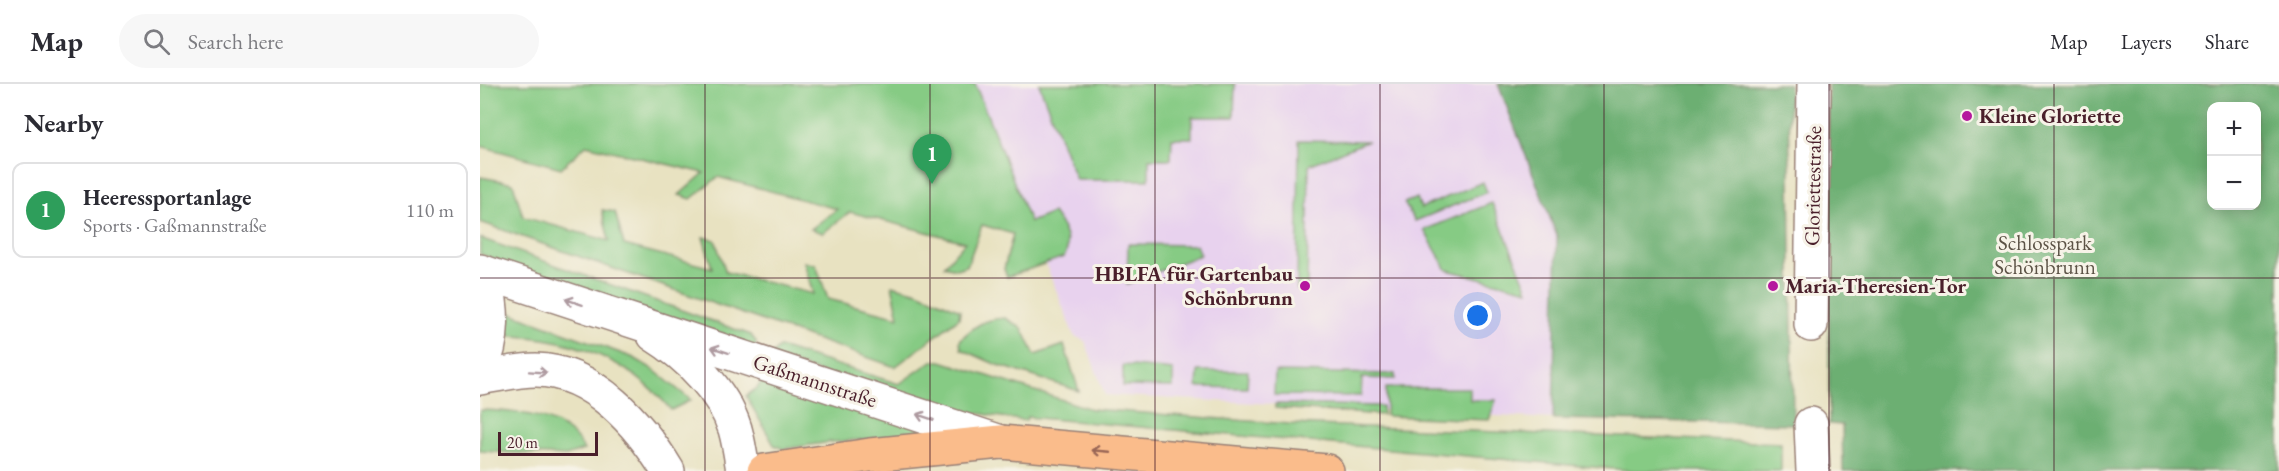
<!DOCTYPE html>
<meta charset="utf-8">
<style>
:root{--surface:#fff;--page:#f7f7f7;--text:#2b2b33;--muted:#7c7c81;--line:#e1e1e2;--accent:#0f766e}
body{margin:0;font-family:"EB Garamond",serif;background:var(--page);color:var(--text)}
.controls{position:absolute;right:18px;top:18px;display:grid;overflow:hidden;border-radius:12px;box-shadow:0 3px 15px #0003}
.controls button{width:54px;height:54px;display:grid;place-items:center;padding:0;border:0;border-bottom:2px solid var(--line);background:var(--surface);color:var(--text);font:30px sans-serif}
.scale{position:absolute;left:18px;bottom:15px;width:100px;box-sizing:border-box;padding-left:6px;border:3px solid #4a1f2b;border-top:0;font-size:16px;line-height:21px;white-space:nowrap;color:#4a1f2b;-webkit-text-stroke:4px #f7f3e8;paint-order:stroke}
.you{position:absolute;left:998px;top:232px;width:21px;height:21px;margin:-15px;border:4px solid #fff;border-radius:50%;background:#1a73e8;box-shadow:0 0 0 9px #1a73e833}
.badge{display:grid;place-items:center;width:39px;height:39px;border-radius:50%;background:var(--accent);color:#fff;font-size:20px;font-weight:700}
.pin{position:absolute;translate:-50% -50px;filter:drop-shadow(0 2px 3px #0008)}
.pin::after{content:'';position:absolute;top:32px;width:21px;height:18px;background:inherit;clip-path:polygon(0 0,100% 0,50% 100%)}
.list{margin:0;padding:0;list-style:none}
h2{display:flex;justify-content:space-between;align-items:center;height:78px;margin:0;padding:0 24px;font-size:26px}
h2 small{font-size:20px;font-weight:400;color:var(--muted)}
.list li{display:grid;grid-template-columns:39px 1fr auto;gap:18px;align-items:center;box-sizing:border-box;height:96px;margin:0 12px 12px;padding:0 12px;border:2px solid var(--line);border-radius:12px}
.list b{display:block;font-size:22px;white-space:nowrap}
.list p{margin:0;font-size:20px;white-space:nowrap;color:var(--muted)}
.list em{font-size:20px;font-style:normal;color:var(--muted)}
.icon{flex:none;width:33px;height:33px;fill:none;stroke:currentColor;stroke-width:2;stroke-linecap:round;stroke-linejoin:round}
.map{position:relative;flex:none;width:1799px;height:387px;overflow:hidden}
header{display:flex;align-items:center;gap:36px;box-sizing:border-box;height:84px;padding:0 30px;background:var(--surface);border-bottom:2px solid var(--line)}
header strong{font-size:28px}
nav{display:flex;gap:33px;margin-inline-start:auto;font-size:21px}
.search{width:420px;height:54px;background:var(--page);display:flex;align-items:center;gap:15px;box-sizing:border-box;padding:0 21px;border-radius:33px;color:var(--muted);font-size:22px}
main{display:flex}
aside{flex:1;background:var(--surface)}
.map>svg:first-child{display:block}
</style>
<header>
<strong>Map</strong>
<div class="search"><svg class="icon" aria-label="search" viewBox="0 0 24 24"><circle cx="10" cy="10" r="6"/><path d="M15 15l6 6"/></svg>Search here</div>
<nav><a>Map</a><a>Layers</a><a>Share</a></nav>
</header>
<main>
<aside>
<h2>Nearby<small></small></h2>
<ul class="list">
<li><span class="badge" style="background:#2e9e5b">1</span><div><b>Heeressportanlage</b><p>Sports · Gaßmannstraße</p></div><em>110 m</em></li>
</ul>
</aside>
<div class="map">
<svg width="1799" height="387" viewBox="0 0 1799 387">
<rect width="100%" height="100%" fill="#f7f3e8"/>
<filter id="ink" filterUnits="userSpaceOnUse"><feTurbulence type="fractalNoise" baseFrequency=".0167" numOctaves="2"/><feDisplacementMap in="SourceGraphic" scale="12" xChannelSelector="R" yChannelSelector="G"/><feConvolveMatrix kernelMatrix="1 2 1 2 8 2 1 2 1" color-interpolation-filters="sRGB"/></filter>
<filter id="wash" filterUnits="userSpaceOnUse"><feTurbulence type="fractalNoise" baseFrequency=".008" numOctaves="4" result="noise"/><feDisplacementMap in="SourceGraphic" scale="24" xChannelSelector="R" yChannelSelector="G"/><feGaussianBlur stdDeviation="1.35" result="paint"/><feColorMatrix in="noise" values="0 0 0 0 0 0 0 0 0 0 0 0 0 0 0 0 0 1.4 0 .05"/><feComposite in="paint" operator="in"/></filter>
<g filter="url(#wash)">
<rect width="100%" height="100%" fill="#e8e2c1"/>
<path fill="#e8d2ee" d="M 495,0 L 1017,0 L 1077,152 L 1073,335 L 625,311 L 605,257 L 594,252 Z"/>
<g fill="#86cb84" stroke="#687558" stroke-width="1.5">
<path d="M 0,0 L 495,0 L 550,138 L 573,129 C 582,141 593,159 584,173 L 527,193 L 524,185 L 533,150 L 502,141 L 487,182 L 476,185 L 464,182 L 485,158 L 370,128 L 343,149 L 331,145 L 357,125 L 238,93 L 211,115 L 199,111 L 224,89 L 106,61 L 81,84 L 0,62 Z"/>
<path d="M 559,0 L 755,0 L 754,33 L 712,33 L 712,54 L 692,54 L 691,75 L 669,75 L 669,96 L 596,96 Z"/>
<path d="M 819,56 L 888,57 L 829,81 L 827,205 L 817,205 Z"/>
<path d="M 0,93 L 33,99 L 43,133 L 129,157 L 122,126 L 135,128 L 144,161 L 232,184 L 223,153 L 235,156 L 246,188 L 333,210 L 324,178 L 336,181 L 348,215 L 419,233 L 412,201 L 438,208 L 480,226 L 479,234 L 415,283 L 0,138 Z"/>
<path d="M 1003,98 L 1007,108 L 935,137 L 924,119 L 937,114 L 941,124 Z"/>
<path d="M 1012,119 L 1048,206 L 967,186 L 944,146 Z"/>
<path d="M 0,154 L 271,251 L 276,258 L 275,267 L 0,170 Z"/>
<path d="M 648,160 L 716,161 L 720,171 L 647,200 Z"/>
<path d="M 31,229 L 154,274 L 171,284 L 211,316 L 191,326 C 150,276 91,253 28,252 L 26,231 Z"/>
<path d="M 525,234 L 542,244 L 555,271 L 584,261 L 599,307 L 515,280 L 481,265 L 480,256 C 495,241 505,235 525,234 Z"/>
<path d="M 299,263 L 419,300 L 452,277 L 461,277 L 611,325 L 810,340 L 1301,359 L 1301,387 L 1157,387 L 547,333 L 546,337 L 484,327 L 388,304 L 290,272 Z"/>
<path d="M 643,281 L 693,286 L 693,303 L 643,302 Z"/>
<path d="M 718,287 L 768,287 L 767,304 L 717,303 Z"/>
<path d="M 795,288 L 915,290 L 915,295 L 882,294 L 881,312 L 794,311 Z"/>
<path d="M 283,296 L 448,344 L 445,351 L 351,358 L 303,365 L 294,361 L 266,312 L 277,304 Z"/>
<path d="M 906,304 L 990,304 L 990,316 L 1016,316 L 1009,336 L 906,332 Z"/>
<path d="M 795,320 L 902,322 L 903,331 L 795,324 Z"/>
<path d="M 0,326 C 35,327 87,330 104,366 L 86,372 L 0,367 Z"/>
</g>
<g fill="#6caf72" stroke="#5b674e" stroke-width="1.5" fill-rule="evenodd">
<path d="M 1018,0 L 1309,0 L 1313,340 L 1073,335 L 1077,152 Z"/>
<path d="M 1348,0 L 1799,0 L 1799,387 L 1363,387 L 1362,341 L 1349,340 ZM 1732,22 L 1776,22 L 1776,122 L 1732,122 Z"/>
</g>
</g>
<g filter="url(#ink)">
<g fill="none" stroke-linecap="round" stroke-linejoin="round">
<defs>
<g id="minor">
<path d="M 0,187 L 521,358"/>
<path d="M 1331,241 L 1334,0"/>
<path d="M 174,251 C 208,272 243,307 255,345 C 259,359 261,374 263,387"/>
<path d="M 0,288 C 16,254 13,224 5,189"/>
<path d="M 0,294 C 18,291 38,286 56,286 C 114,287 160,341 188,387"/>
<path d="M 1331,340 L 1333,387"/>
</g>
<path id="major" d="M 284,387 L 390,371 L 521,358 L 847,387"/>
</defs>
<use href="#minor" stroke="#998076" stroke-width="36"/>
<use href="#major" stroke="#998076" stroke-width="36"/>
<use href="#minor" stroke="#fff" stroke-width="33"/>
<use href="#major" stroke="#fabc8b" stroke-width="33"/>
</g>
<defs><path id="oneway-shaft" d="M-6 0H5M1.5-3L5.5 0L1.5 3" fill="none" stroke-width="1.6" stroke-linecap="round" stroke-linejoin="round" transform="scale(1.5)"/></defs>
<g stroke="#ae9aa0">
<use href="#oneway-shaft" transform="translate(94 218) rotate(-162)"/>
<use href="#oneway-shaft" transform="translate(240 266) rotate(-162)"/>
<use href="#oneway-shaft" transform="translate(58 288) rotate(4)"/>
<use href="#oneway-shaft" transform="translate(445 333) rotate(-162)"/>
</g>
<use stroke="#996656" href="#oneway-shaft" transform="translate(621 367) rotate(-175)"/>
</g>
<path fill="none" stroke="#4a1f2b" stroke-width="1.5" stroke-opacity="0.55" d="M 225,0 L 225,387M 450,0 L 450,387M 675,0 L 675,387M 900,0 L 900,387M 1124,0 L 1124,387M 1349,0 L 1349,387M 1574,0 L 1574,387M 0,194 L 1799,194"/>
<g fill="#b5179e" stroke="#f7f3e8" stroke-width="2">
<circle cx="1487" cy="32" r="6"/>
<circle cx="825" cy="202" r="6"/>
<circle cx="1293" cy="202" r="6"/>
</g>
<g text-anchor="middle" stroke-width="6" stroke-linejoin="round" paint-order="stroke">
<g font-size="21" font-weight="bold" fill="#4a1f2b" stroke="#f7f3e8" text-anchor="start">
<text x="1499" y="39">Kleine Gloriette</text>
<text x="813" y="197" text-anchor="end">HBLFA für Gartenbau<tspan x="813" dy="24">Schönbrunn</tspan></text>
<text x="1305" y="209">Maria-Theresien-Tor</text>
</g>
<g font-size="21" fill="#4a1f2b" stroke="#f7f3e8">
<text transform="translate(1333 102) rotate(-89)" y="7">Gloriettestraße</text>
<text transform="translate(335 297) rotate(18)" y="7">Gaßmannstraße</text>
</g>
<g font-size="21" fill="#5c5346" stroke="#f7f3e8">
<text x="1565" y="166">Schlosspark<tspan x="1565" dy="24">Schönbrunn</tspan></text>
</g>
</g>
</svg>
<div class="controls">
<button>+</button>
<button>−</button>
</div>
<div class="scale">20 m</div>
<div class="you"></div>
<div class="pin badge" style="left:452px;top:100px;background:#2e9e5b">1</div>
</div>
</main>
